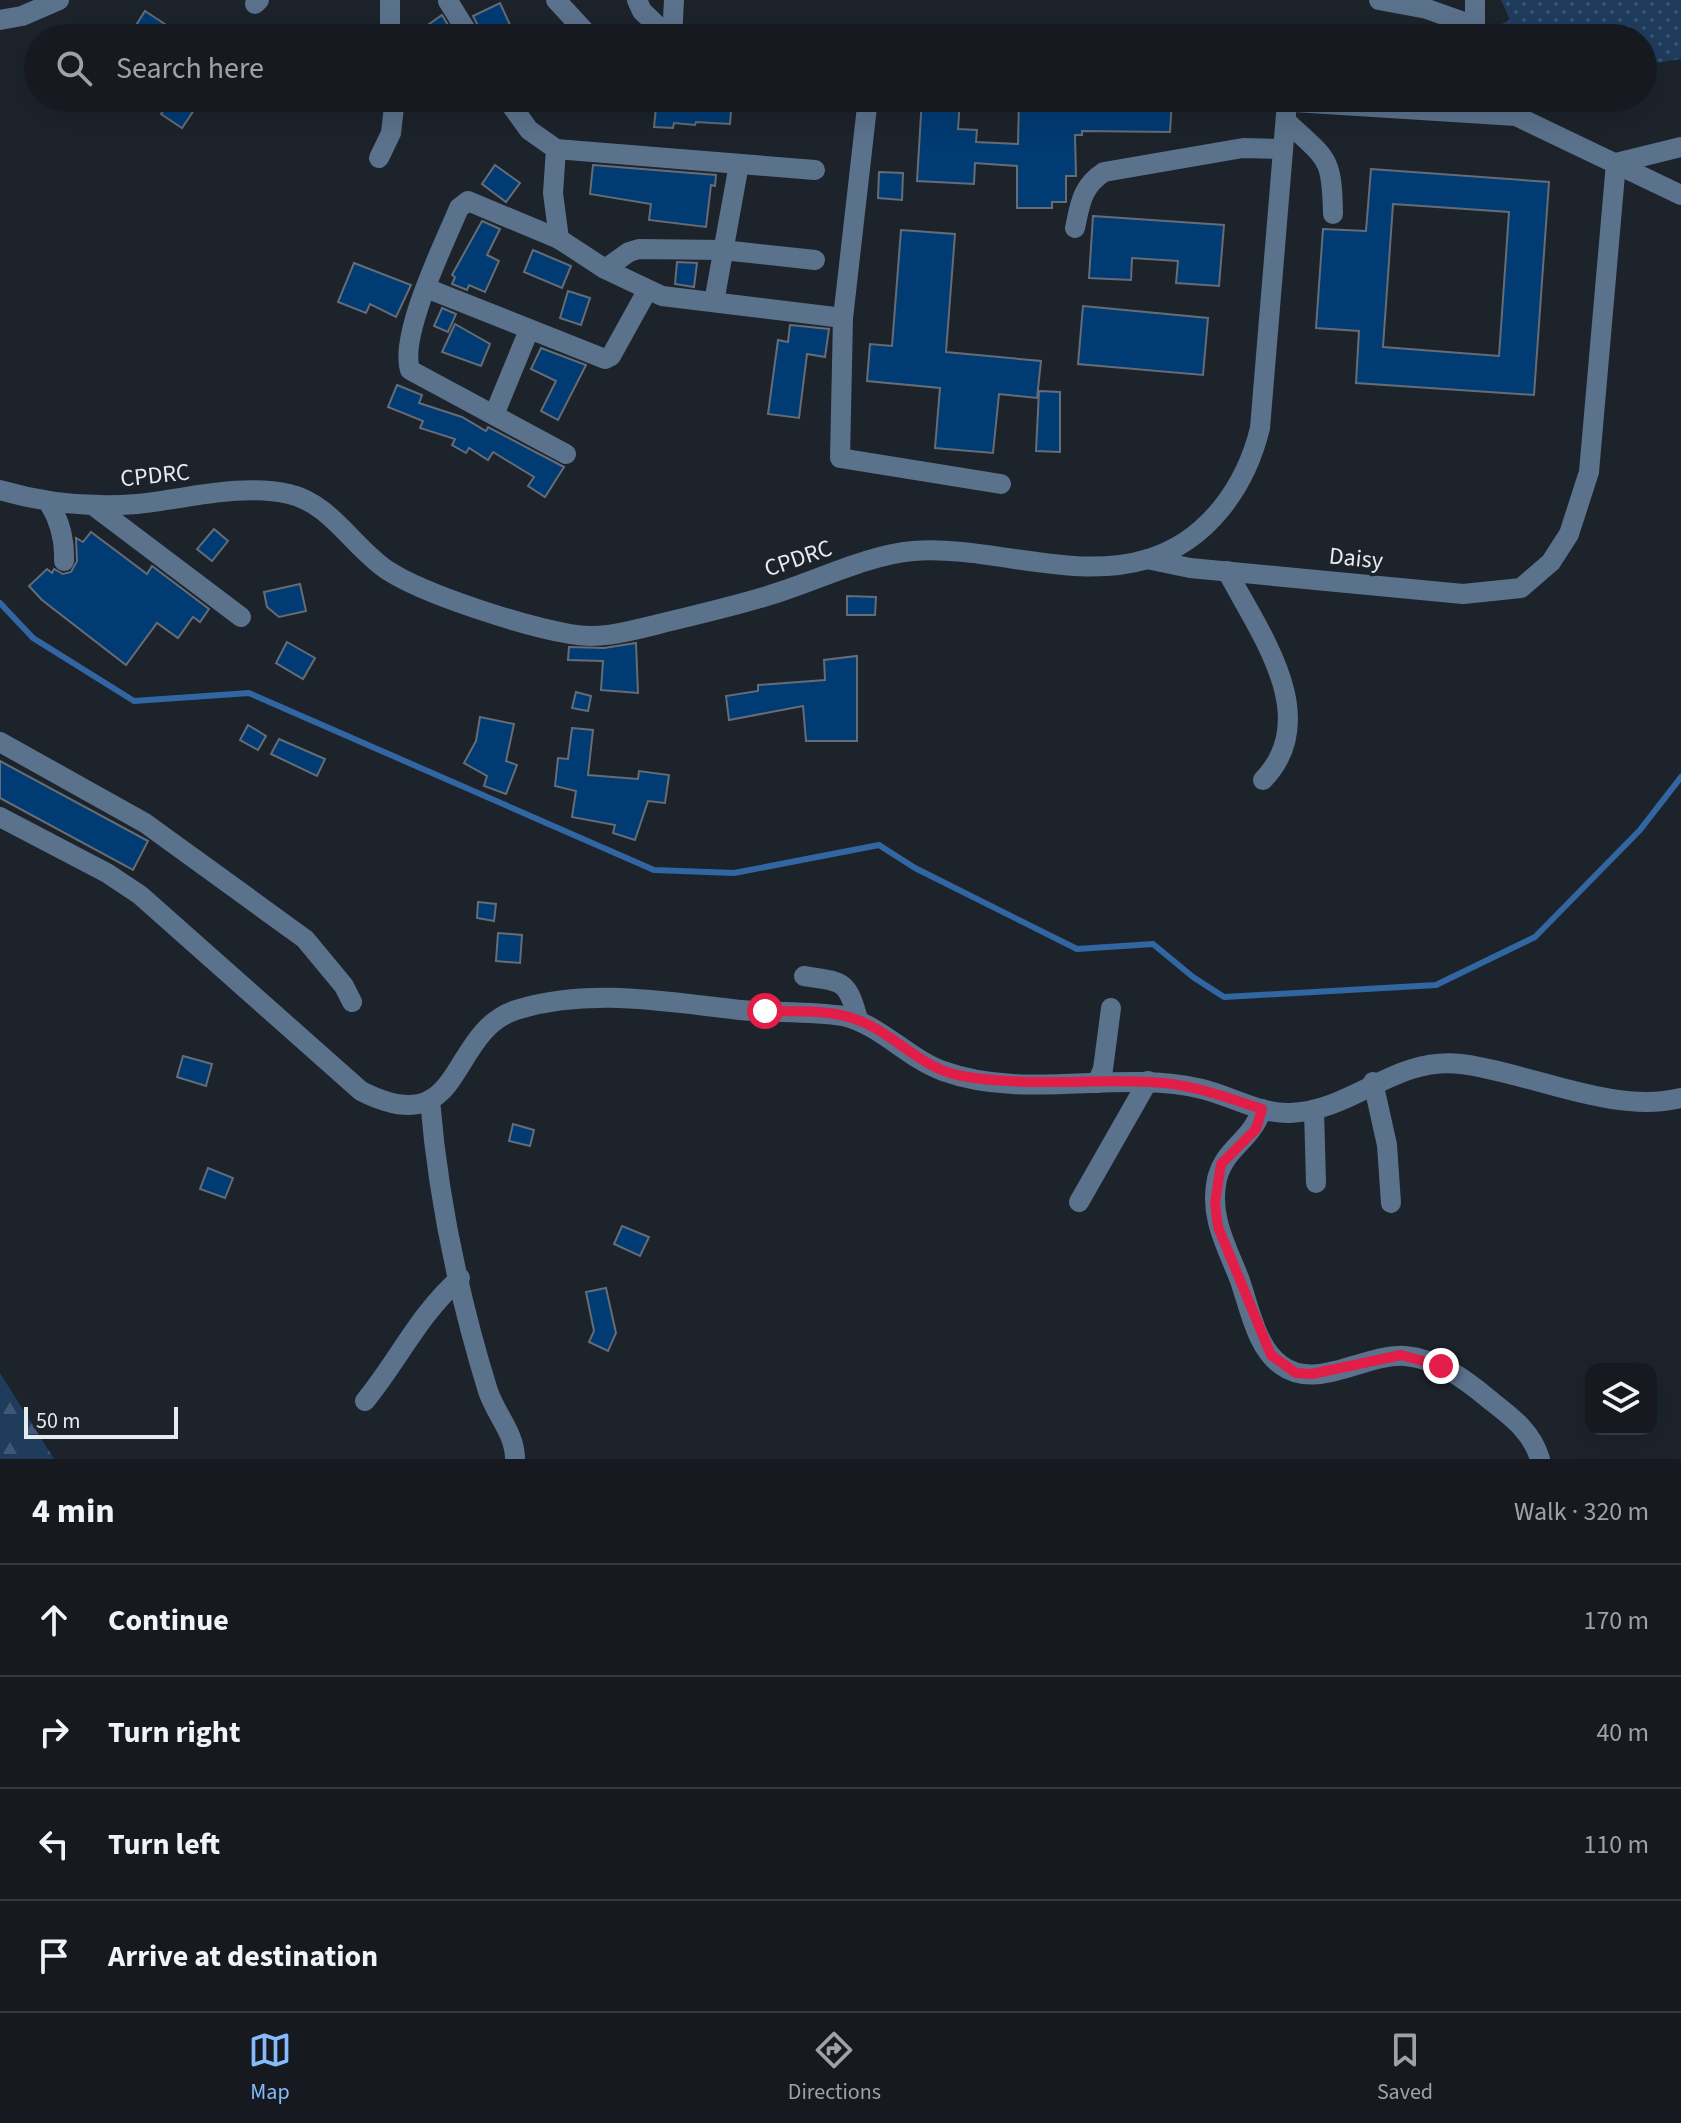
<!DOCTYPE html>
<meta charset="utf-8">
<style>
:root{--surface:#161a20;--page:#23272d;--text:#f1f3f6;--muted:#9ea1a5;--line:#35383e;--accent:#85bbfb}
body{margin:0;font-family:"Source Sans 3",sans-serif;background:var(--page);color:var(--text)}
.controls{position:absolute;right:24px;bottom:24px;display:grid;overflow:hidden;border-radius:16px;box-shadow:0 8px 32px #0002}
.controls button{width:72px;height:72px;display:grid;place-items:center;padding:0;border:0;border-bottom:2px solid var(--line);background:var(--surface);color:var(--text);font:40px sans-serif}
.scale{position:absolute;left:24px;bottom:20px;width:154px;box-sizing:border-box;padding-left:8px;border:4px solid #e6ebf0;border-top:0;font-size:22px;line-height:28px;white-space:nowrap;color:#e6ebf0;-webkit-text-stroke:6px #1d232b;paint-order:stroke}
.stop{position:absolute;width:24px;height:24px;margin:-18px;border:6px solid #e11d48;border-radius:50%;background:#fff}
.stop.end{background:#e11d48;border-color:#fff;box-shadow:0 2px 8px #0008}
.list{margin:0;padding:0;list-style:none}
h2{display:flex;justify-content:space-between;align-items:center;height:104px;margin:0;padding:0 32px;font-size:34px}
h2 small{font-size:26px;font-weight:400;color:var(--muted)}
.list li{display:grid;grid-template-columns:52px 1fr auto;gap:24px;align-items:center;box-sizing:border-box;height:112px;padding:0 32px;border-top:2px solid var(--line)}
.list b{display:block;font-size:30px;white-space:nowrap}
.list em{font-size:26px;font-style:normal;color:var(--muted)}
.icon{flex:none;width:44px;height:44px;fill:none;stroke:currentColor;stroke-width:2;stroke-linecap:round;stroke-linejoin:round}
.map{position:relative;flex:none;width:1681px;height:1459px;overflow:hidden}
.search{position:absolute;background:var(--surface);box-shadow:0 8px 32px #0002;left:24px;right:24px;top:24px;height:88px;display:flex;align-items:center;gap:20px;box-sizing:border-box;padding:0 28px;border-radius:44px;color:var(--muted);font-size:30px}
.sheet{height:552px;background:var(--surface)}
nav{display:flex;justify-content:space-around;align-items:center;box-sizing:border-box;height:112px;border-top:2px solid var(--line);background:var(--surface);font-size:22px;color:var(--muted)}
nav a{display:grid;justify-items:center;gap:4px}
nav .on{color:var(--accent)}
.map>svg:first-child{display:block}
</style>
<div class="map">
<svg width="1681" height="1459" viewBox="0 0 1681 1459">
<defs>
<pattern id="grass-dots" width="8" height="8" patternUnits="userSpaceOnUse" patternTransform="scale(2)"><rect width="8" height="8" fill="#1f3c5d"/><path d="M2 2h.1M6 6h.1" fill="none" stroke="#405875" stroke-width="1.8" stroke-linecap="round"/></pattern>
<pattern id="forest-firs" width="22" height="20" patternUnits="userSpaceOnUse" patternTransform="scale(2)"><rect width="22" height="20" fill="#1f3c5d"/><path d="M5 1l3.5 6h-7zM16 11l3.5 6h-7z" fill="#405875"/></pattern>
</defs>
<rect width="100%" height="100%" fill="#1d232b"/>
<path fill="url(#grass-dots)" d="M 1501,0 L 1681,0 L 1681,59 L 1643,65 L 1643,38 L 1493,38 L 1489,30 L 1510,20 Z"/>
<path fill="url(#forest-firs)" d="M 0,1373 L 54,1459 L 0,1459 Z"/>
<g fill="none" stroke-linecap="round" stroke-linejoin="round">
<path stroke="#3166a2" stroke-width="6" d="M 0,603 L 33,638 L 134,701 L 249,693 L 654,870 L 734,873 L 879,845 L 915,868 L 1077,949 L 1153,944 L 1193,977 L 1224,997 L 1436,985 L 1535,937 L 1640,830 L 1681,777"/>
</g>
<g fill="#003b73" stroke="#656c75" stroke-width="2" fill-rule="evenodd">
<path d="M 500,3 L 516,38 L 484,38 L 473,16 Z"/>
<path d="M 145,11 L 186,38 L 128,38 Z"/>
<path d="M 442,15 L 456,38 L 425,38 L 431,35 L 425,27 Z"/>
<path d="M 172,98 L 202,98 L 182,128 L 161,114 Z"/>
<path d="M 657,98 L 732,98 L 730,124 L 696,122 L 695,125 L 674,123 L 673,128 L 654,127 Z"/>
<path d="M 922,98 L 960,101 L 958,129 L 977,130 L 976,142 L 1018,144 L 1019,98 L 1172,99 L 1170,132 L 1082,131 L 1082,135 L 1075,135 L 1076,176 L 1066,176 L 1066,202 L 1052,202 L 1052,208 L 1017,208 L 1017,166 L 975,163 L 974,184 L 917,181 Z"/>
<path d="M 495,165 L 520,183 L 506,202 L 482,184 Z"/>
<path d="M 593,165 L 716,175 L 715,186 L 711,185 L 706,227 L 649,220 L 651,204 L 590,194 Z"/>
<path d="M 1371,169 L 1549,182 L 1534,395 L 1356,383 L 1359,331 L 1316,328 L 1323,229 L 1366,231 ZM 1393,204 L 1509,212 L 1499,356 L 1383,347 Z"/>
<path d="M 879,172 L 903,173 L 902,200 L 878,198 Z"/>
<path d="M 1093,216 L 1224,225 L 1219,286 L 1176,283 L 1178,261 L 1132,258 L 1131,280 L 1089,278 Z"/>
<path d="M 482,221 L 500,229 L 487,255 L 499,261 L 485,292 L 469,285 L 467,290 L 452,284 L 455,277 L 452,275 Z"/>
<path d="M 901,230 L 955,234 L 946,352 L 1041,361 L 1037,398 L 999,394 L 993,453 L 935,448 L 940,388 L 867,381 L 870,344 L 892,346 Z"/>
<path d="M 533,250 L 571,266 L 562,288 L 524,272 Z"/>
<path d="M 677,262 L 697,263 L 694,287 L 675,284 Z"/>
<path d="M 354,263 L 411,285 L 396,317 L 370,304 L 366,313 L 338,302 Z"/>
<path d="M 568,291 L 590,298 L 581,325 L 560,318 Z"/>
<path d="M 1083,306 L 1208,318 L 1203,375 L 1078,364 Z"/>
<path d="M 442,308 L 456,314 L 448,332 L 434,326 Z"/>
<path d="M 455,324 L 490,344 L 481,366 L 442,352 Z"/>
<path d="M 790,325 L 829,329 L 825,357 L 807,354 L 799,418 L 768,414 L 778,340 L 788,342 Z"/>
<path d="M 541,348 L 586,365 L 558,420 L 541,411 L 556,381 L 531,369 Z"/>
<path d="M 397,385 L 422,395 L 419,403 L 462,417 L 486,431 L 488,427 L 564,467 L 545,497 L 528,486 L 534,477 L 493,452 L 488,460 L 469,448 L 466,453 L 452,445 L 455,439 L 420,428 L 423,421 L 388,407 Z"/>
<path d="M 1039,391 L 1060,392 L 1060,452 L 1036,451 Z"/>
<path d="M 214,529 L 228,541 L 212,561 L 197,549 Z"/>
<path d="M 91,532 L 147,574 L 152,566 L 209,609 L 200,622 L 193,617 L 178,638 L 157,623 L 126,665 L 42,600 L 29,586 L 47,569 L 52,573 L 54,569 L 63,574 L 71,572 L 77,561 L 76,538 L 83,542 Z"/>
<path d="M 300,584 L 306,611 L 279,617 L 267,607 L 264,592 Z"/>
<path d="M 847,596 L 876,597 L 875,615 L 847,615 Z"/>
<path d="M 287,642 L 315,658 L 303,679 L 276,663 Z"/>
<path d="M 636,643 L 638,693 L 601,690 L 603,661 L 568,660 L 569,647 L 604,648 Z"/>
<path d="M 857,656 L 857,741 L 806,741 L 803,706 L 729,720 L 726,696 L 758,691 L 758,685 L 825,680 L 824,660 Z"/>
<path d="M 576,692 L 591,696 L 588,711 L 572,708 Z"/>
<path d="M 480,717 L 514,724 L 506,761 L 517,765 L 506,794 L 484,786 L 487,776 L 464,763 L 476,741 Z"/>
<path d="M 248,725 L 266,736 L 258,750 L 240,740 Z"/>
<path d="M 572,728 L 593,730 L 588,775 L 638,779 L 639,771 L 669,775 L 665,803 L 648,801 L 635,840 L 613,833 L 615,825 L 572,817 L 576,791 L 555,786 L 558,758 L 568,759 Z"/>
<path d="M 279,739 L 325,759 L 317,776 L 271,754 Z"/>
<path d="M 0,761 L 148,841 L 133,870 L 0,798 Z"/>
<path d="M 478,902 L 496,904 L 494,921 L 477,918 Z"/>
<path d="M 498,933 L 522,935 L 520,963 L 496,961 Z"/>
<path d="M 183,1056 L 212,1064 L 206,1086 L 177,1077 Z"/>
<path d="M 513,1124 L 534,1130 L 530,1146 L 509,1141 Z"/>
<path d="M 208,1168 L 233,1178 L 225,1198 L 200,1189 Z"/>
<path d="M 622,1226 L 649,1237 L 640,1256 L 614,1244 Z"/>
<path d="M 606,1288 L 616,1333 L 608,1351 L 589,1342 L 594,1331 L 586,1292 Z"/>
</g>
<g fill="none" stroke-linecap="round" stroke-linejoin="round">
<g stroke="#5b728d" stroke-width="20">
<path d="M 390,0 L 390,38"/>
<path d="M 556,0 L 591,38"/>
<path d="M 637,0 L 642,11 L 670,38"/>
<path d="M 1379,0 L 1427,9 L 1475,26"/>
<path d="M 1475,0 L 1475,26 L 1480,35"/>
<path d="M 448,1 L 471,38"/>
<path d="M 255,4 L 259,0"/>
<path d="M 0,20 L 22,16 L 59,0"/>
<path d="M 672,38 L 674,0"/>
<path d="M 506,98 L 529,130 L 556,149 L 815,170"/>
<path d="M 868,98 L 843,318 L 840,458 L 1001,484"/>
<path d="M 1231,98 L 1516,116 L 1681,195"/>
<path d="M 1286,121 C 1327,160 1332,155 1333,214"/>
<path d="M 556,149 L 553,193 L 559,239"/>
<path d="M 379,158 L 391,133 L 395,98"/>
<path d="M 1616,163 L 1681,147"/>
<path d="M 1075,228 C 1080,204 1082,186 1104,172 L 1243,148 L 1283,149"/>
<path d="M 605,269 L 629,252 L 639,249 L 723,250 L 815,260"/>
<path d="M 426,288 L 605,359 L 611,356 L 647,291"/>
<path d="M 714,302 L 739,164"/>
<path d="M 494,415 L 529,330"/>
<path d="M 566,454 L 410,370 C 399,335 444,244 459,208 L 468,201 L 559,239 L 605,269 L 662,296 L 843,318"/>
<path d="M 0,490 C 45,503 90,508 137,504 C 186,499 241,483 289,494 C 330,503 353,547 387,570 C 425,595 524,626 570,634 C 600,640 630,631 659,624 C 695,615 731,607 767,596 C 812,583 866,555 913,551 C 990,545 1071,582 1148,559 C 1208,541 1246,486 1260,428 L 1287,102"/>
<path d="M 49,503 C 60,521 65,539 64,561"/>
<path d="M 94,506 L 241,617"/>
<path d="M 1147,559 L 1190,568 L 1463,594 L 1521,588 L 1551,562 L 1569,534 L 1589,472 L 1616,163"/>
<path d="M 1227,571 C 1258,631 1324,717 1263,780"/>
<path d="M 0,742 L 145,823 L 305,939 L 344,986 L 352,1002"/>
<path d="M 0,817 L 107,873 L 140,895 L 361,1091 C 466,1144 446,1033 516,1010 C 590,987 666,1002 740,1010 C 774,1013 809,1011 843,1016 C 881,1025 907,1058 943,1071 C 1026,1101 1119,1069 1202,1089 C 1231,1096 1260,1114 1290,1113 C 1353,1111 1395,1056 1461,1064 C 1529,1072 1612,1115 1681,1098"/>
<path d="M 804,976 C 844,982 847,980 858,1019"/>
<path d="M 1373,1082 L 1387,1145 L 1391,1203"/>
<path d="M 1097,1083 L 1103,1069 L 1111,1008"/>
<path d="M 430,1100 C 438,1198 459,1297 488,1391 C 496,1415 515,1433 515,1459"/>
<path d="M 1262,1109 C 1251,1142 1225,1147 1217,1179 C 1209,1216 1226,1245 1239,1278 C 1249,1305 1256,1348 1281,1365 C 1317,1392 1365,1353 1405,1356 C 1438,1359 1465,1379 1490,1400 C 1512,1417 1532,1432 1540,1459"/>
<path d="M 1314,1110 L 1316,1183"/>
<path d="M 1079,1202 L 1148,1081"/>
<path d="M 365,1401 C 400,1358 417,1317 460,1278"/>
</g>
</g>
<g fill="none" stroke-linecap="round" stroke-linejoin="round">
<path stroke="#e11d48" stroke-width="10" d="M 765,1011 C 794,1012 827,1009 855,1019 C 894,1032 920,1069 962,1076 C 1025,1087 1087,1079 1150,1082 C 1189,1083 1225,1097 1262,1109 L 1256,1129 L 1221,1164 L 1215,1203 L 1218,1227 L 1271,1355 L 1296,1373 L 1312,1374 L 1401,1355 L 1441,1366"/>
</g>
<g text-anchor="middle" stroke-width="7" stroke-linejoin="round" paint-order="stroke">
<g font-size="24" fill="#e6ebf0" stroke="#1d232b">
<text transform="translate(155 475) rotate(-6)" y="8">CPDRC</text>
<text transform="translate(798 558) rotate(-19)" y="8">CPDRC</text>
<text transform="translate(1356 558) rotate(6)" y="8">Daisy</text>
</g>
</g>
</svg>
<div class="controls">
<button><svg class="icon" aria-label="layers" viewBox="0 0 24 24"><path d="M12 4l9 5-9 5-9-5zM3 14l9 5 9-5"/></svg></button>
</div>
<div class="scale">50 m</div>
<div class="stop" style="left:765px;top:1011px"></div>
<div class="stop end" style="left:1441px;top:1366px"></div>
<div class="search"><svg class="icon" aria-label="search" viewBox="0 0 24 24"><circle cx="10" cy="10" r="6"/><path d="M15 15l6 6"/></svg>Search here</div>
</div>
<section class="sheet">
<h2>4 min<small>Walk · 320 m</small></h2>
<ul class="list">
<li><svg class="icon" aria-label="ahead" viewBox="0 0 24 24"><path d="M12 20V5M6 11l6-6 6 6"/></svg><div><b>Continue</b></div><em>170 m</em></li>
<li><svg class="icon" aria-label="right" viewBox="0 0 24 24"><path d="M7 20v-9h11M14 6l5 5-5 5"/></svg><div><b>Turn right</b></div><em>40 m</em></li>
<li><svg class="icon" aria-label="left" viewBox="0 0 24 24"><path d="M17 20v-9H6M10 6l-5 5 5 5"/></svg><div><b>Turn left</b></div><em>110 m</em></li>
<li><svg class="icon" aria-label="arrive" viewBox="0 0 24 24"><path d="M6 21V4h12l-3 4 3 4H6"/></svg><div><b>Arrive at destination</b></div></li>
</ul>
</section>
<nav>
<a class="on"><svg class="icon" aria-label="map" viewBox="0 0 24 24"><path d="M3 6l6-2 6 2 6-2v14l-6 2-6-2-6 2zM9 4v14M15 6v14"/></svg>Map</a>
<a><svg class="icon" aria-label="directions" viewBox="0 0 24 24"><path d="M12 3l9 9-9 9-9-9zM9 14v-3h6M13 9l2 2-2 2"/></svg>Directions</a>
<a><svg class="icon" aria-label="saved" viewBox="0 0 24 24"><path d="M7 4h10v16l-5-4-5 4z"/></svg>Saved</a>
</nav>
